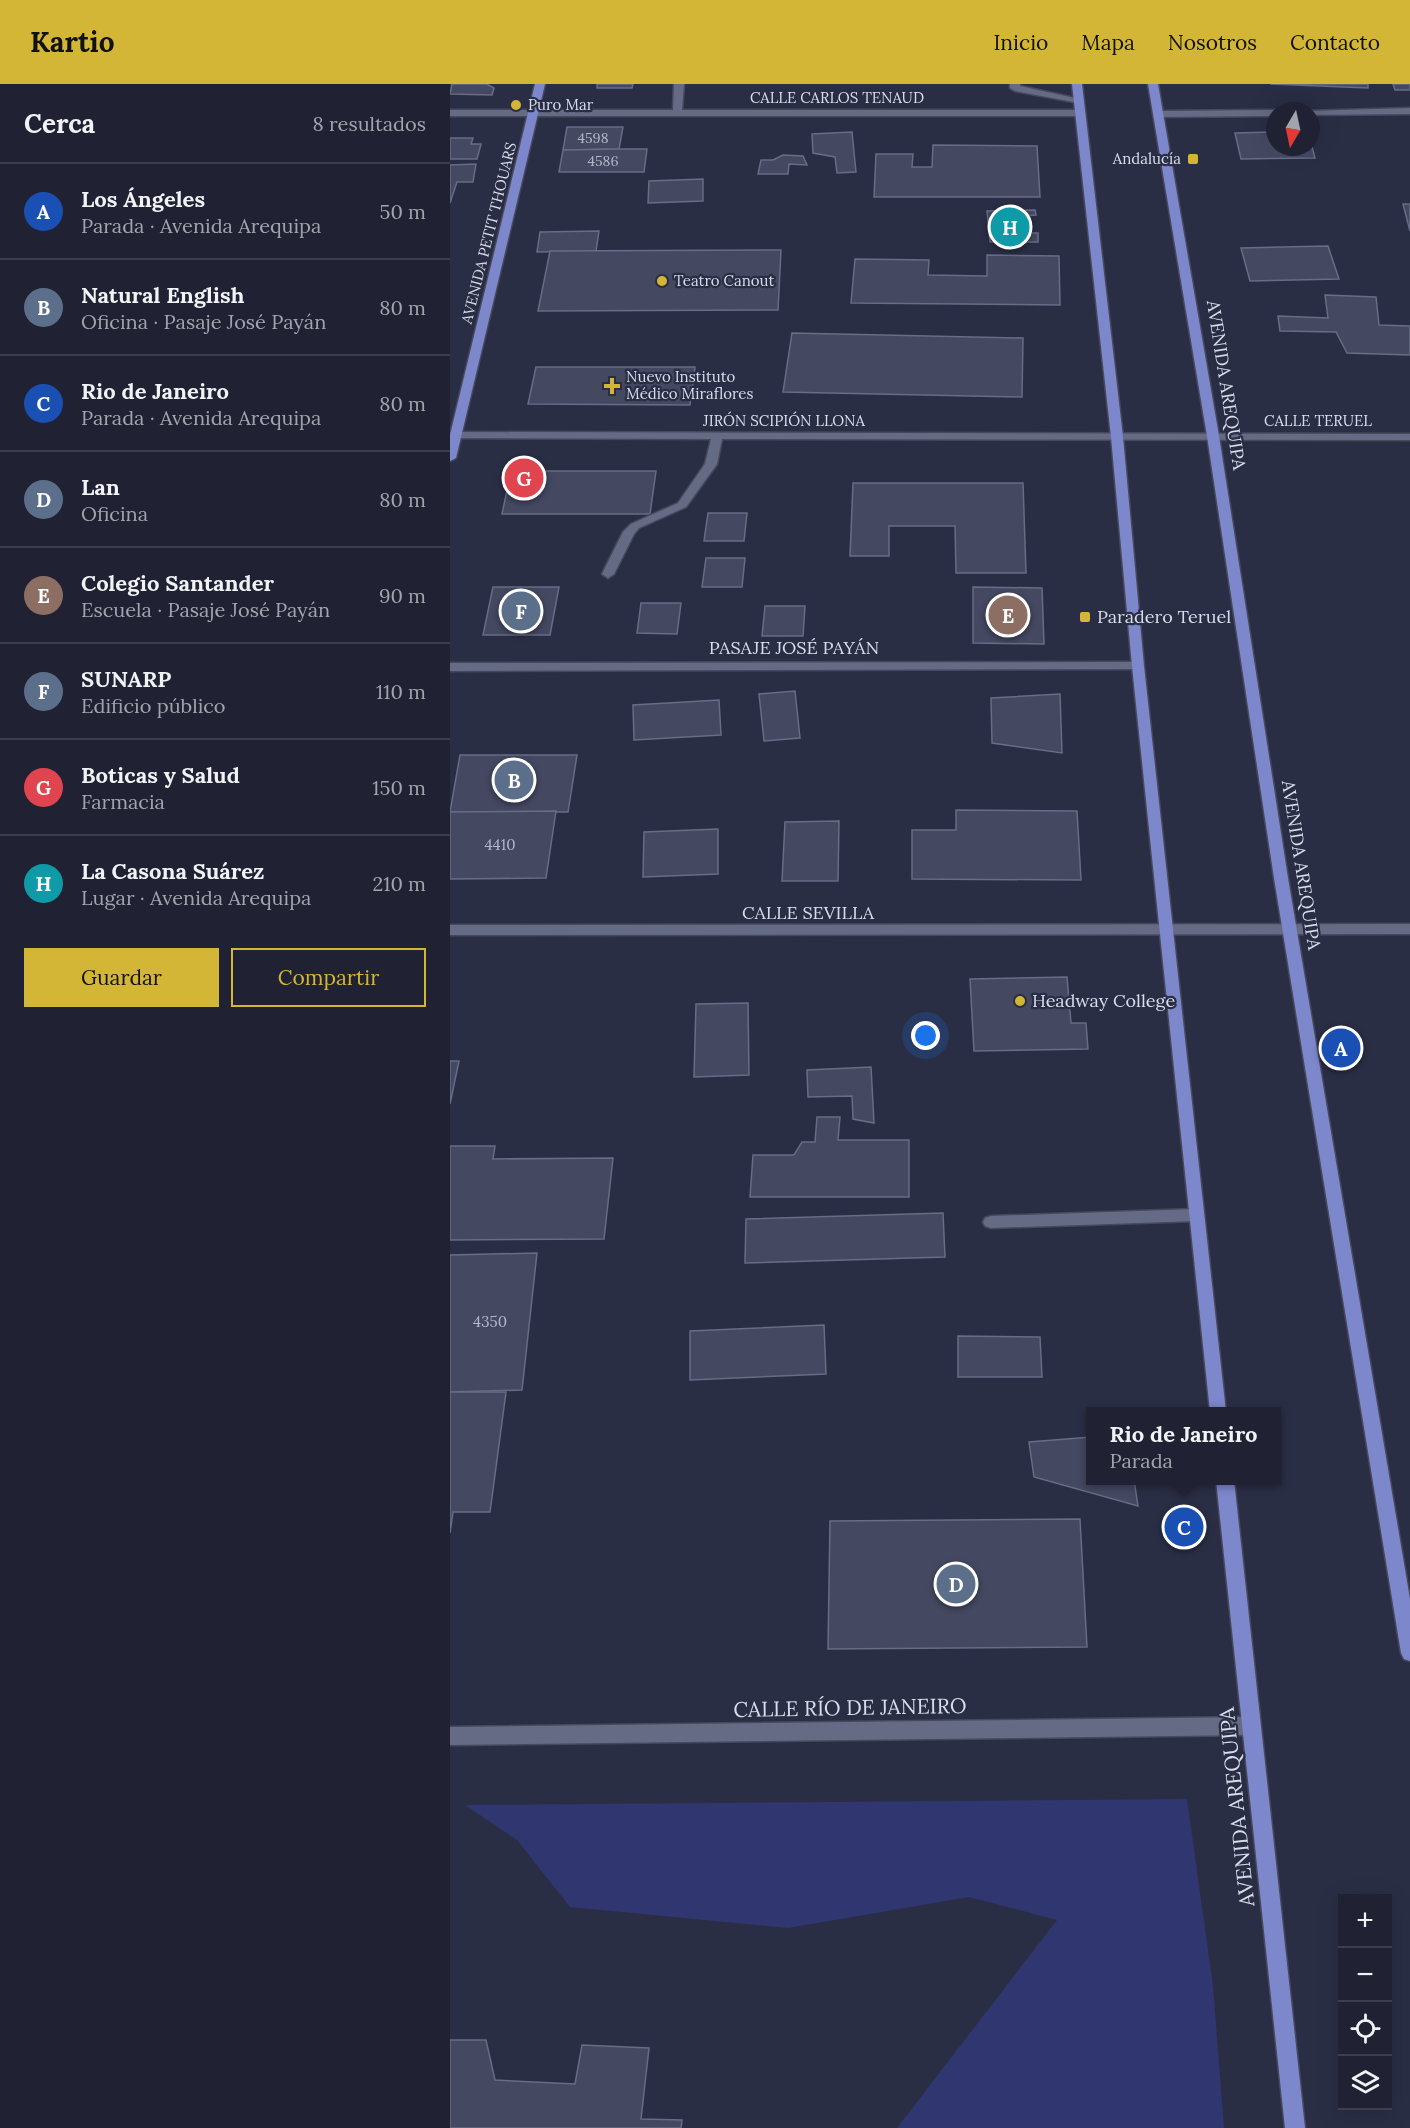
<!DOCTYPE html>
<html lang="es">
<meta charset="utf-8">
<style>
:root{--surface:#202234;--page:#282a3c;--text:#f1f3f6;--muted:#a2a4ac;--line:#3d3f4f;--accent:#d3b635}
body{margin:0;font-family:Lora,serif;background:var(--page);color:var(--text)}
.controls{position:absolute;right:18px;bottom:18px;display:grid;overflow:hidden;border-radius:0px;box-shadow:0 6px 24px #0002}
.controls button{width:54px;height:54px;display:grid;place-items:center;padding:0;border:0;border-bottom:2px solid var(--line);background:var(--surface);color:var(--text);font:30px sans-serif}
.compass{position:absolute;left:816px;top:18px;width:54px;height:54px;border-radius:50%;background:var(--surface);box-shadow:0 6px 24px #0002;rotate:189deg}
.you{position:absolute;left:476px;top:952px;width:21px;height:21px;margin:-15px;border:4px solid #fff;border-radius:50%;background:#1a73e8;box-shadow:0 0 0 9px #1a73e833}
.badge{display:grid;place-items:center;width:39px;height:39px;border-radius:50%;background:var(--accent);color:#fff;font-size:20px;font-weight:700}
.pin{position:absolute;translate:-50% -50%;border:3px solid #fff;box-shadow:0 2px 6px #0006}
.popup{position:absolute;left:636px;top:1323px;width:195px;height:78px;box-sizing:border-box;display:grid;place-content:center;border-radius:0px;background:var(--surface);filter:drop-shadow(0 2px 4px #0005);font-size:20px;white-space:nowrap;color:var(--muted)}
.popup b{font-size:22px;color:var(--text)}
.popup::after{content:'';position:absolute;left:50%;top:100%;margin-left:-12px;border:12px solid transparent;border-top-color:var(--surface)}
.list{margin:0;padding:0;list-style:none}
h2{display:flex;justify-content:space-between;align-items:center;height:78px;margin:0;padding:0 24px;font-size:26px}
h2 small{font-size:20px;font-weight:400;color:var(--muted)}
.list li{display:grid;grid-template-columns:39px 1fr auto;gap:18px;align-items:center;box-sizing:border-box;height:96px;padding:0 24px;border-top:2px solid var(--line)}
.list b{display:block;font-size:22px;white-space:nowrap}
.list p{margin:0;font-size:20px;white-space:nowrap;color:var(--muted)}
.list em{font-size:20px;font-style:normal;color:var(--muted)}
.actions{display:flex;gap:12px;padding:18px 24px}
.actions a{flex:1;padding:14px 0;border:2px solid var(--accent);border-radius:0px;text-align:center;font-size:21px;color:var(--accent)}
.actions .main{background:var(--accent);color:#111}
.icon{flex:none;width:33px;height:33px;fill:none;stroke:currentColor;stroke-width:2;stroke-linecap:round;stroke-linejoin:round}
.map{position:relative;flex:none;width:960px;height:2044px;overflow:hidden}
header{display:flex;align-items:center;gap:36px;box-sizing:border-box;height:84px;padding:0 30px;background:var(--accent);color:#111}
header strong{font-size:28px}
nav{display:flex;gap:33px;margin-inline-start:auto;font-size:21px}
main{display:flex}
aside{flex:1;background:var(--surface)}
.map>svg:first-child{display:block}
</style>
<header>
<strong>Kartio</strong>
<nav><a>Inicio</a><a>Mapa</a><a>Nosotros</a><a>Contacto</a></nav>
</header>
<main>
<aside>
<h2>Cerca<small>8 resultados</small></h2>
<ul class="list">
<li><span class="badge" style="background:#1a4fb4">A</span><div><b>Los Ángeles</b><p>Parada · Avenida Arequipa</p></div><em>50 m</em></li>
<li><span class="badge" style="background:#5c6f8a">B</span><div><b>Natural English</b><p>Oficina · Pasaje José Payán</p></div><em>80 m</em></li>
<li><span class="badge" style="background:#1a4fb4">C</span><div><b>Rio de Janeiro</b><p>Parada · Avenida Arequipa</p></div><em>80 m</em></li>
<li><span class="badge" style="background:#5c6f8a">D</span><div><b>Lan</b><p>Oficina</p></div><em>80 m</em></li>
<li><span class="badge" style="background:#8d6e63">E</span><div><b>Colegio Santander</b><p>Escuela · Pasaje José Payán</p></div><em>90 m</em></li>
<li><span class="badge" style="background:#5c6f8a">F</span><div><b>SUNARP</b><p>Edificio público</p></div><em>110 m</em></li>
<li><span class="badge" style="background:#e0444e">G</span><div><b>Boticas y Salud</b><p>Farmacia</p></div><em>150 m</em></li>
<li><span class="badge" style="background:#0f9aa8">H</span><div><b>La Casona Suárez</b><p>Lugar · Avenida Arequipa</p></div><em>210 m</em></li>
</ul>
<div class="actions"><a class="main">Guardar</a><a>Compartir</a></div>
</aside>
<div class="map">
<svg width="960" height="2044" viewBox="0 0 960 2044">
<rect width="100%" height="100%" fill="#2a2e45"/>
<path fill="#30366f" d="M 737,1715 L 763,1902 L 774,2044 L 447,2044 L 607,1836 L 519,1813 L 338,1844 L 120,1823 L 67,1756 L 15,1721 Z"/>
<g fill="#444861" stroke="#676c87" stroke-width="1.5">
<path d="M 2,0 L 37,0 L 44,4 L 42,11 L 0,10 Z"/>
<path d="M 147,0 L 183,0 L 182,4 L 147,4 Z"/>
<path d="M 820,0 L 918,0 L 918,4 Z"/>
<path d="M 943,0 L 960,0 L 960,6 L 945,6 Z"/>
<path d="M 117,43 L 173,43 L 169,65 L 113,66 Z"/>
<path d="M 402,48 L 406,88 L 387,89 L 385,73 L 363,69 L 362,50 Z"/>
<path d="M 825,48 L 825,63 L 861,63 L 861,59 L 865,74 L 791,75 L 785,49 Z"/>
<path d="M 0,54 L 23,54 L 21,60 L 31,60 L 27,75 L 0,75 Z"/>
<path d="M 483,61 L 587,62 L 590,113 L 424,113 L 426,70 L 463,70 L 462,83 L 482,83 Z"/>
<path d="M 169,65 L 197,65 L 194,88 L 109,88 L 113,66 Z"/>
<path d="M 333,71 L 353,72 L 357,81 L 339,80 L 338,90 L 308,90 L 311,76 L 323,76 Z"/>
<path d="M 26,80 L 23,98 L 7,98 L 0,119 L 0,81 Z"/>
<path d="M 253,95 L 253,117 L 198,119 L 199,97 Z"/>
<path d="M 953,120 L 960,120 L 960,147 Z"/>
<path d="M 585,126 L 586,131 L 574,132 L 577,149 L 588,149 L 588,158 L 540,158 L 537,127 Z"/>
<path d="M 149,147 L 146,167 L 87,168 L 90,148 Z"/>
<path d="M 878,162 L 889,195 L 800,197 L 791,164 Z"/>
<path d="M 331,166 L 328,226 L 88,227 L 100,167 Z"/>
<path d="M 537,171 L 609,172 L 610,221 L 401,219 L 405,175 L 479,176 L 478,191 L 537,192 Z"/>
<path d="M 875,211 L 926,213 L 929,241 L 960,242 L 960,271 L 897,269 L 886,248 L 830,247 L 828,232 L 878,234 Z"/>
<path d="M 342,249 L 573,254 L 572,313 L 333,308 Z"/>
<path d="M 86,283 L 245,283 L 240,321 L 78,320 Z"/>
<path d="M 61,387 L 206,387 L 200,430 L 52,430 Z"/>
<path d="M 403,399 L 573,399 L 576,489 L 506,489 L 505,442 L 439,442 L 439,472 L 400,472 Z"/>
<path d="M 258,429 L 297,429 L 294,457 L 254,457 Z"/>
<path d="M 256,474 L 295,474 L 292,503 L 252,503 Z"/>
<path d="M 43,503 L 109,503 L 100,551 L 33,551 Z"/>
<path d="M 523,503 L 592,504 L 594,560 L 523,559 Z"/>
<path d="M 191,519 L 231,519 L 227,550 L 187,549 Z"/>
<path d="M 315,522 L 355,522 L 353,552 L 312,552 Z"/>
<path d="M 345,607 L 350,654 L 314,657 L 309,610 Z"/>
<path d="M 610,610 L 612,669 L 542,659 L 541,614 Z"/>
<path d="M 269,616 L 271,651 L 184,656 L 183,621 Z"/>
<path d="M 10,671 L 127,671 L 118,728 L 0,728 Z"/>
<path d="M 506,726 L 627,727 L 631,796 L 462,795 L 462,746 L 506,746 Z"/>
<path d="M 106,727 L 96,794 L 0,795 L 0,728 Z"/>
<path d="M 389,737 L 388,797 L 332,797 L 335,738 Z"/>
<path d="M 268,745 L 268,790 L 193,793 L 194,748 Z"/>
<path d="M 617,893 L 621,939 L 636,939 L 638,965 L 524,967 L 520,895 Z"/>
<path d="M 298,919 L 299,991 L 244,993 L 246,920 Z"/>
<path d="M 0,977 L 9,977 L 0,1020 Z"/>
<path d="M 421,983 L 424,1039 L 403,1035 L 402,1012 L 358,1013 L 357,986 Z"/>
<path d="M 367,1033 L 390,1033 L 388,1056 L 459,1056 L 459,1113 L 300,1113 L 303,1071 L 344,1071 L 352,1058 L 365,1058 Z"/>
<path d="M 0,1062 L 45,1062 L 43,1075 L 163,1074 L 154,1155 L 0,1156 Z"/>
<path d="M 493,1129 L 495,1173 L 295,1179 L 296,1135 Z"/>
<path d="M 87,1169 L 72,1306 L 0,1308 L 0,1171 Z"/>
<path d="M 374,1241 L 376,1290 L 240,1296 L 240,1247 Z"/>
<path d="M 508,1252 L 590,1253 L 592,1293 L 508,1293 Z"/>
<path d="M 0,1308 L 56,1308 L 40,1428 L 3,1428 L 0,1449 Z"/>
<path d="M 641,1353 L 641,1396 L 684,1396 L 688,1422 L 584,1393 L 579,1358 Z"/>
<path d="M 630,1435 L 637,1563 L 378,1565 L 380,1437 Z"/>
<path d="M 0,1956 L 36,1956 L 45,1996 L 125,2000 L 132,1961 L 199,1964 L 191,2035 L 232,2036 L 231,2044 L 0,2044 Z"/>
</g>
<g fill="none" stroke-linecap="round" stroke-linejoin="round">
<defs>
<g id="minor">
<path d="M 224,0 L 234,0 L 232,26 L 630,26 L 635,29 L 630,32 L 0,32 L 0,26 L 223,26 Z"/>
<path d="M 560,0 L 570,0 L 570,2 L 634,16 L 629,19 L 565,7 L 560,4 Z"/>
<path d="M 960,24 L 960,30 L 861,31 L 861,27 L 857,27 Z"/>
<path d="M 825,26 L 828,27 L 825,27 L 825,32 L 708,33 L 703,30 L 708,27 Z"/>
<path d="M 0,348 L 960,350 L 960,356 L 272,355 L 267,380 L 236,423 L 189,444 L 184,450 L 164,490 L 158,494 L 152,490 L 173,448 L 181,440 L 228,419 L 255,380 L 261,355 L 0,354 Z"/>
<path d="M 688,578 L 692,579 L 692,585 L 0,587 L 0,579 Z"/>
<path d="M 960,840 L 960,850 L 0,851 L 0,841 Z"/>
<path d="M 746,1125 L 752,1127 L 754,1131 L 752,1135 L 746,1137 L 541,1144 L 535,1142 L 533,1138 L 535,1134 L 541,1132 Z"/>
<path d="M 801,1633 L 808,1636 L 810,1642 L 808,1648 L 801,1651 L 0,1661 L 0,1643 Z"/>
</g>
<g id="major">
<path d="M 85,0 L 95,0 L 6,374 L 0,377 L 0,351 Z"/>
<path d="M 622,0 L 632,0 L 673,353 L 694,582 L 776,1328 L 760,1328 L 682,582 L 661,353 Z"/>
<path d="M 698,0 L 708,0 L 769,352 L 838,794 L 960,1515 L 960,1577 L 954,1575 L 951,1569 L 824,794 L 757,352 Z"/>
<path d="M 766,1396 L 784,1396 L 855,2044 L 835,2044 Z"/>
</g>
</defs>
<use href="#minor" stroke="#46495c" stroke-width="3"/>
<use href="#major" stroke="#46495c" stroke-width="3"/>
<use href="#minor" fill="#666b85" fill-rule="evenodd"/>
<use href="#major" fill="#7d87cb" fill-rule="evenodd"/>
</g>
<g fill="#d3b635" stroke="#2a2e45" stroke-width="2">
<circle cx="66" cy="21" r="6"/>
<rect x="737" y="69" width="12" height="12" rx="3"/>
<circle cx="212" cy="197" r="6"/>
<path d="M159 293h6v6h6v6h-6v6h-6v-6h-6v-6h6z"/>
<rect x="629" y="527" width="12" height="12" rx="3"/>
<circle cx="570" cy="917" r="6"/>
</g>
<g text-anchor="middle" stroke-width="4.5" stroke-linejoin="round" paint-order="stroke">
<g font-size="14" fill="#b3b7c8">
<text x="143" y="59">4598</text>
<text x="153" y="82">4586</text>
</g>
<g font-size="15" fill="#d8dceb" stroke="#2a2e45">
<text x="387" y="19">CALLE CARLOS TENAUD</text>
<text transform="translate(39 149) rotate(-76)" y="5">AVENIDA PETIT THOUARS</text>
<text x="334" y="342">JIRÓN SCIPIÓN LLONA</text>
<text x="868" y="342">CALLE TERUEL</text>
</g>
<g font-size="15" fill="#d8dceb" stroke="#2a2e45" text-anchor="start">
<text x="78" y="26">Puro Mar</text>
<text x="731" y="80" text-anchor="end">Andalucía</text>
<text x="224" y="202">Teatro Canout</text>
<text x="176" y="298">Nuevo Instituto<tspan x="176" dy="17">Médico Miraflores</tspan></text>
</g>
<g font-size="15" fill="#b3b7c8">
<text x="50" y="766">4410</text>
<text x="40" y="1243">4350</text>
</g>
<g font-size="18" fill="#d8dceb" stroke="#2a2e45">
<text transform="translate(776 301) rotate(81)" y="6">AVENIDA AREQUIPA</text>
<text x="344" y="570">PASAJE JOSÉ PAYÁN</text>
<text transform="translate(851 781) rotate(81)" y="6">AVENIDA AREQUIPA</text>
<text x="358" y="835">CALLE SEVILLA</text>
</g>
<g font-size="18" fill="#d8dceb" stroke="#2a2e45" text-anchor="start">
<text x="647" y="539">Paradero Teruel</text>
<text x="582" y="923">Headway College</text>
</g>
<g font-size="21" fill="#d8dceb" stroke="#2a2e45">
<text transform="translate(400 1624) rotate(-1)" y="7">CALLE RÍO DE JANEIRO</text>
<text transform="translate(787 1723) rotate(-96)" y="7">AVENIDA AREQUIPA</text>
</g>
</g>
</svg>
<div class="controls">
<button>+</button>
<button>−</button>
<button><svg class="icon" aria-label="locate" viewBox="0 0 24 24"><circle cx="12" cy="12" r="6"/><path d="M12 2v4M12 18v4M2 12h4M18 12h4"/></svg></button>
<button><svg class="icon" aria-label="layers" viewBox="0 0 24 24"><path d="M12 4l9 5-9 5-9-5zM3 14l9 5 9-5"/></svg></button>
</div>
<svg class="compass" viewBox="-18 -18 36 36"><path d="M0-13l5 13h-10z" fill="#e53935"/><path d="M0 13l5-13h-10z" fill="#a2a4ac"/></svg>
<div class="you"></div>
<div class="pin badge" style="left:891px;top:964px;background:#1a4fb4">A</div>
<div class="pin badge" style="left:64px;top:696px;background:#5c6f8a">B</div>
<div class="pin badge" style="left:734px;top:1443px;background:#1a4fb4">C</div>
<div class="popup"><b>Rio de Janeiro</b>Parada</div>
<div class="pin badge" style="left:506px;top:1500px;background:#5c6f8a">D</div>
<div class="pin badge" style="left:558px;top:531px;background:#8d6e63">E</div>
<div class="pin badge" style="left:71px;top:527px;background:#5c6f8a">F</div>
<div class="pin badge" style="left:74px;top:394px;background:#e0444e">G</div>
<div class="pin badge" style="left:560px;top:143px;background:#0f9aa8">H</div>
</div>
</main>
